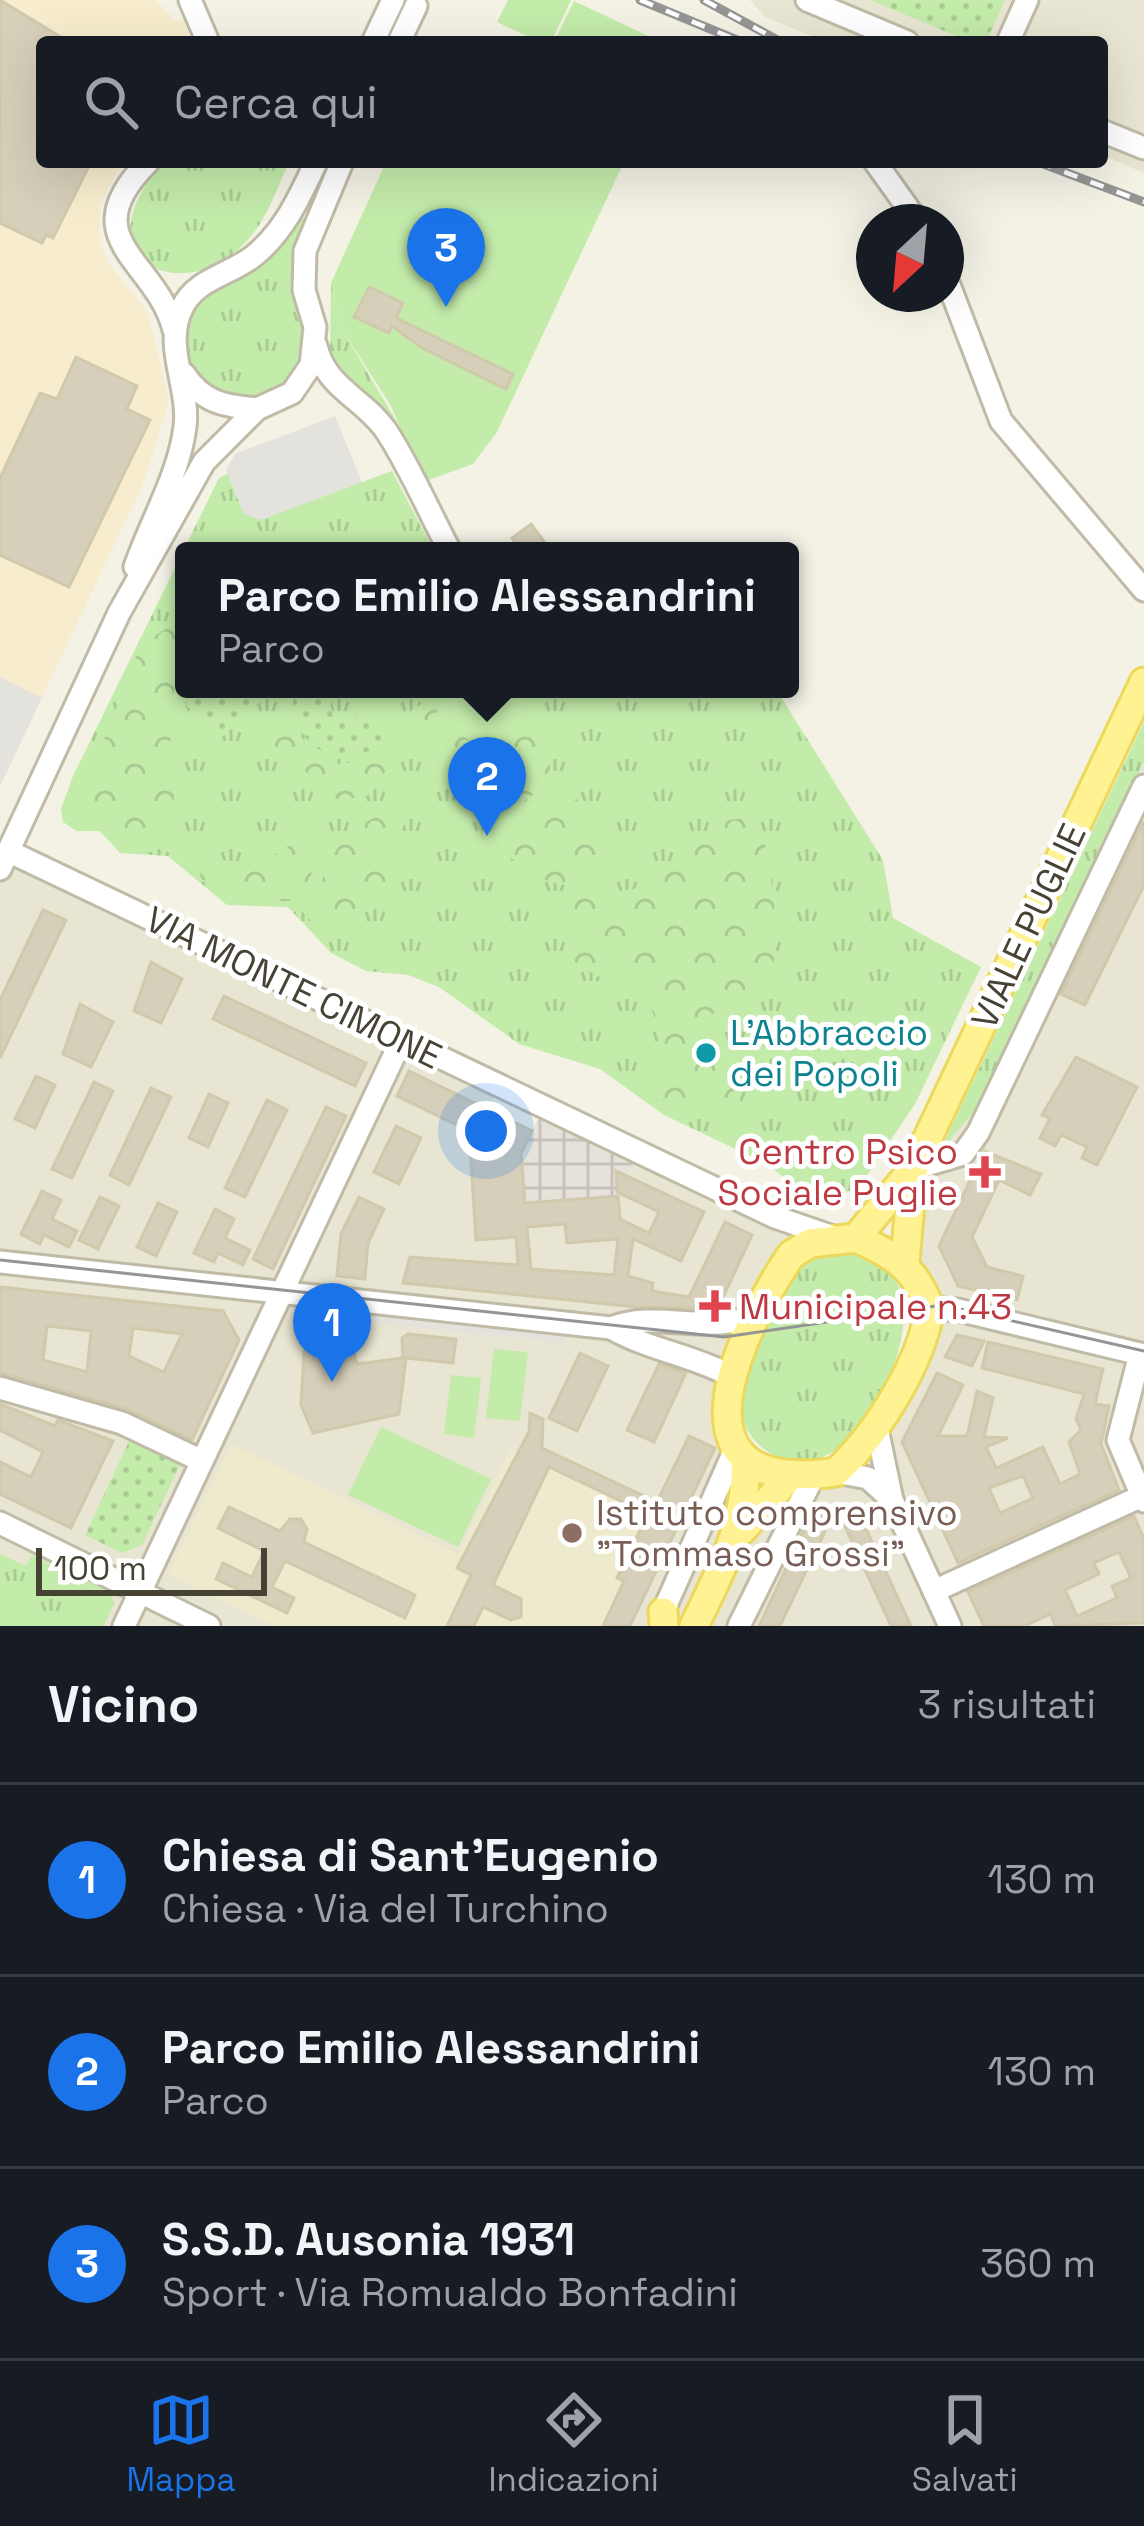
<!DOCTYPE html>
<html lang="it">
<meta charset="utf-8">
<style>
:root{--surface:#171b24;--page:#20242c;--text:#f1f3f6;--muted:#9ea1a6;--line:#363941;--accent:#1a73e8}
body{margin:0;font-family:"Space Grotesk",sans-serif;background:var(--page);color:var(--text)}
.compass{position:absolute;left:856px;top:204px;width:108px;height:108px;border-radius:50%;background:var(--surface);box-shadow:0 12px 48px #0002;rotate:206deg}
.scale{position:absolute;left:36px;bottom:30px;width:231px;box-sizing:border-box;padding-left:12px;border:6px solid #464234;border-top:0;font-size:33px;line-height:42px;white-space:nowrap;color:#464234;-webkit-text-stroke:9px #fff;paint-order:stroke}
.you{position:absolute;left:486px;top:1131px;width:42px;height:42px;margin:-30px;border:9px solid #fff;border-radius:50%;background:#1a73e8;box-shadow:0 0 0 18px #1a73e833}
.badge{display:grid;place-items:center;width:78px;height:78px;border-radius:50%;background:var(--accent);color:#fff;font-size:39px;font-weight:700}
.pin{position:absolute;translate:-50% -99px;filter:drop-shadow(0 3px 6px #0008)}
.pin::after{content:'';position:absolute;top:63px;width:42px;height:36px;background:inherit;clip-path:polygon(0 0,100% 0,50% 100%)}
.popup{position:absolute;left:175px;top:542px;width:624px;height:156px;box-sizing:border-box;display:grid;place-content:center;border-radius:12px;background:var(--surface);filter:drop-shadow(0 3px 9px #0005);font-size:39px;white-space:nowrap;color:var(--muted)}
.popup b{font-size:45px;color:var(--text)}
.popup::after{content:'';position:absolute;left:50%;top:100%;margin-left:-24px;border:24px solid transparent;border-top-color:var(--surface)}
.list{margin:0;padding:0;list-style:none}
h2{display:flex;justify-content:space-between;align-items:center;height:156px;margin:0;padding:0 48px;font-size:51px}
h2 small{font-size:39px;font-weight:400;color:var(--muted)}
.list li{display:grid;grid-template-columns:78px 1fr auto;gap:36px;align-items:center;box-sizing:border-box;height:192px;padding:0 48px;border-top:3px solid var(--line)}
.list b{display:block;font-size:45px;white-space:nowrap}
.list p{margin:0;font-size:39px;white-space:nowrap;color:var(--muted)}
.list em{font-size:39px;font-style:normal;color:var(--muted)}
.icon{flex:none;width:66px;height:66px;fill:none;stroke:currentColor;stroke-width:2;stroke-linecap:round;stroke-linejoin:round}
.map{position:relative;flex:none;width:1144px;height:1626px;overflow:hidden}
.search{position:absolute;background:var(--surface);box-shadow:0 12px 48px #0002;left:36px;right:36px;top:36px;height:132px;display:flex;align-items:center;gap:30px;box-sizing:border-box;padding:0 42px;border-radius:12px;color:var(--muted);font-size:45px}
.sheet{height:732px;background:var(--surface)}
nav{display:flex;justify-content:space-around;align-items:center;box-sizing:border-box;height:168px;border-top:3px solid var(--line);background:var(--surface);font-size:33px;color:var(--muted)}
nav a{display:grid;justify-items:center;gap:6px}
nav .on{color:var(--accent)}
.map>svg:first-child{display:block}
</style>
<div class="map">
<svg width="1144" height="1626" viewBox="0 0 1144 1626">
<defs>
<pattern id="industrial-grid" width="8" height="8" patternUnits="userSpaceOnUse" patternTransform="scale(3)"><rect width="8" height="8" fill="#e6e2da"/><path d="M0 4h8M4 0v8" fill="none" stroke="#c7c3bc"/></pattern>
<pattern id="grass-tufts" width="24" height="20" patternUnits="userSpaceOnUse" patternTransform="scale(3)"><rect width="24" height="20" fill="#c3ebaa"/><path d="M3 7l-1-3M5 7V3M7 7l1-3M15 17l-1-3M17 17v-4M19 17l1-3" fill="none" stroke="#a9cb93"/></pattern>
<pattern id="forest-crowns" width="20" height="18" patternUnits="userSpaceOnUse" patternTransform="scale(3)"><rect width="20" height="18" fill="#c3ebaa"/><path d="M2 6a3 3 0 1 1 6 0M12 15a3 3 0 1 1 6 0" fill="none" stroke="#a9cb93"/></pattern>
<pattern id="garden-dots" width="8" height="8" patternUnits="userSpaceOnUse" patternTransform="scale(3)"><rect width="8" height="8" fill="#c3ebaa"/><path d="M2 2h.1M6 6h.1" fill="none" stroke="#a9cb93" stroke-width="1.8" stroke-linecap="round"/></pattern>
</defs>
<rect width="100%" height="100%" fill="#f4f2e5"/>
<g fill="#e8e5d2">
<path d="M 750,0 L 1144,0 L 1144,173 L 1102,155 L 1102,42 L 827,42 L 765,17 Z"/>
<path d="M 1144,762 L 1144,1352 L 942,1306 L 920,1278 L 908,1227 L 915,1172 L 977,1108 Z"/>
<path d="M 10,856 L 490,1086 L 528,1235 L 527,1227 L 618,1196 L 637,1156 L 794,1231 L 735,1358 L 745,1477 L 691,1626 L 0,1626 L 0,883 Z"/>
<path d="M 933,1310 L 1144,1357 L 1144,1626 L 955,1626 L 893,1499 L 839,1471 Z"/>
<path d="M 797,1477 L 876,1485 L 951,1626 L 699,1626 L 738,1541 Z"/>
</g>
<path fill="#f7edce" d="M 0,0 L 156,0 L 173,19 L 184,21 L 191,42 L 42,42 L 42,162 L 122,162 L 100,204 L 100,242 L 107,261 L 148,313 L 169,401 L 143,484 L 0,786 Z"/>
<path fill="url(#industrial-grid)" d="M 542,1111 L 637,1156 L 618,1196 L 620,1219 L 527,1227 L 521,1154 Z"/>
<path fill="#eeeacd" d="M 231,1444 L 459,1554 L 511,1449 L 677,1527 L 630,1626 L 275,1626 L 168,1575 Z"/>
<g fill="url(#grass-tufts)">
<path d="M 164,162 L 289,162 C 279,184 270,210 256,230 C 192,317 72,262 164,162 Z"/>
<path d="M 304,217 C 300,239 295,259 295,281 C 295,308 312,338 301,364 C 277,416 191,407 185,348 C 180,299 227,286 259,264 C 277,252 290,234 304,217 Z"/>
<path d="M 331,283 L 343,331 L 398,424 L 338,373 L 330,356 Z"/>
<path d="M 392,471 L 434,551 L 184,551 L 184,689 L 776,689 L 883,860 L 893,918 L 981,967 L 915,1104 L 857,1190 L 824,1195 L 791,1183 L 767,1164 L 664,1115 L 600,1069 L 519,1044 L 439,987 L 408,975 L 366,971 L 331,953 L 288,907 L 227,905 L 168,856 L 120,853 L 100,831 L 77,831 L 63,822 L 61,809 L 73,776 L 219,478 L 228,474 L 244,514 L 261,519 Z"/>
<path d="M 1144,722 L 1144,762 L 977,1108 L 940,1151 Z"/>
<path d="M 844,1250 C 863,1255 887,1264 897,1283 C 927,1334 854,1486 783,1459 C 769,1454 756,1445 748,1431 C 728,1394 764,1310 788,1278 C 801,1260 823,1252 844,1250 Z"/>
<path d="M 0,1554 L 26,1566 L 32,1555 L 111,1593 L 114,1604 L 104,1626 L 0,1626 Z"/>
</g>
<g fill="url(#forest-crowns)">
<path d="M 254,529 L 275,551 L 193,551 L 225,532 Z"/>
<path d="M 184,618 C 184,655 174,680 171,714 C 165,766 194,795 150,842 L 124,846 L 104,826 L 73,814 L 74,796 L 97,758 L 141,644 Z"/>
<path d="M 427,700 L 434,702 L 441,723 L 469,740 L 465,755 C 432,764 413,740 412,710 Z"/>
<path d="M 520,713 C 573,725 556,813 493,805 C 465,772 491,734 520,713 Z"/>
<path d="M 282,722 C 333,758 320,783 391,744 L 398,754 L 367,796 L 339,800 C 308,784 299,751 263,742 L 267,728 Z"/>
<path d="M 579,798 L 587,802 L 611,849 L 612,866 C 578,899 542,885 510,857 L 503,832 C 527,809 539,821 561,809 C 567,805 573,801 579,798 Z"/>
<path d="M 398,808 L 405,822 L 388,862 L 389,879 L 358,916 L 332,920 L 321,884 C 333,843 358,821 398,808 Z"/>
<path d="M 746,818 L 761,828 C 771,868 793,983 749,1008 C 739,1013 723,1012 712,1014 C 714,1050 756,1071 734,1107 L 654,1100 L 650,1092 C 670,1066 659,1006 635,984 C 625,976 619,979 608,979 C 596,978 583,966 574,961 L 568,898 L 634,889 L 729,820 Z"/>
<path d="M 312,827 L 325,835 C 318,865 298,881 319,910 L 316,926 L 292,901 L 239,901 L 200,878 L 202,861 C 218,854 225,863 241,863 C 270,864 292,845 312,827 Z"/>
</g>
<g fill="url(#garden-dots)">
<path d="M 870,0 L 1005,0 L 987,40 L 971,42 Z"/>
<path d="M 201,689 L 274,689 L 219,740 L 185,704 Z"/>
<path d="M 294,689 L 343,689 L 330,699 L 333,718 L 348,722 L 358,714 L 390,732 C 352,783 284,749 294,689 Z"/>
<path d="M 130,1439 L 180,1464 L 142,1545 L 122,1553 L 85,1535 Z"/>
</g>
<g fill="#c3ebaa">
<path d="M 508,0 L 571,0 L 551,42 L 539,42 L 497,22 Z"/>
<path d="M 574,1 L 661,42 L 554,42 Z"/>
<path d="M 386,162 L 624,162 L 497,432 L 473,464 L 423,482 L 391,406 L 343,331 L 331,283 Z"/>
<path d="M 494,1349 L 528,1352 L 520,1421 L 486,1418 Z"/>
<path d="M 451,1375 L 481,1378 L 474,1438 L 444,1434 Z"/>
<path d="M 381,1427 L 491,1479 L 458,1547 L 348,1495 Z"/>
</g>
<g fill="#e4e2dd">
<path d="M 335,416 L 362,482 L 261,520 L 244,514 L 226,470 L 235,454 Z"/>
<path d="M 0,677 L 42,698 L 0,786 Z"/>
<path d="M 336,1308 L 559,1332 L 565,1343 L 345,1320 Z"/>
</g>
<g fill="#d6cfb9" stroke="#d1c9ac" stroke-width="3" fill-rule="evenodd">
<path d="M 0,0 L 69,42 L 42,42 L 42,162 L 91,162 L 53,238 L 46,235 L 42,243 L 0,223 Z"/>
<path d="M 369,287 L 403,303 L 396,318 L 513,374 L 506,389 L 422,348 L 392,326 L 389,333 L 354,317 Z"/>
<path d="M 76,357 L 137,386 L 127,409 L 150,420 L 69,587 L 0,555 L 0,478 L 40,393 L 57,399 Z"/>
<path d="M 531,524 L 551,551 L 522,551 L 512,538 Z"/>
<path d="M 1144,821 L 1144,885 L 1085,1005 L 1061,994 Z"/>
<path d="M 43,910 L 66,920 L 0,1058 L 0,1000 Z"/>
<path d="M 151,962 L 182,979 L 161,1023 L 134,1011 Z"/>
<path d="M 224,996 L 366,1063 L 355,1086 L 213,1019 Z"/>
<path d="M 80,1004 L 113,1022 L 91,1067 L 63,1054 Z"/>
<path d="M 1076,1057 L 1137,1087 L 1097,1165 L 1082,1158 L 1087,1147 L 1061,1135 L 1055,1146 L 1040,1138 L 1050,1118 L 1042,1115 Z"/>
<path d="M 409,1071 L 532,1131 L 521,1154 L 525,1203 L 618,1196 L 620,1219 L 649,1233 L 659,1212 L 617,1192 L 616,1171 L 704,1212 L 681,1261 L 633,1239 L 628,1276 L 653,1283 L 652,1291 L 689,1297 L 725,1222 L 752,1235 L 718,1308 L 636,1307 L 403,1283 L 410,1257 L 518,1265 L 516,1237 L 476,1240 L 469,1131 L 397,1096 ZM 565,1224 L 567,1243 L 618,1239 L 614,1275 L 531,1269 L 527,1227 Z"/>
<path d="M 36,1076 L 55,1085 L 35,1128 L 15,1119 Z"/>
<path d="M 94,1082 L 113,1091 L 72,1178 L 52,1169 Z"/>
<path d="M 151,1088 L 171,1097 L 129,1185 L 110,1175 Z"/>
<path d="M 209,1094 L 228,1103 L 208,1147 L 189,1138 Z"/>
<path d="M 267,1100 L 287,1110 L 245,1197 L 225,1188 Z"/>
<path d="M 326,1107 L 346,1116 L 273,1269 L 253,1259 Z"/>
<path d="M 396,1126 L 421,1138 L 399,1184 L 374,1172 Z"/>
<path d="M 984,1151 L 1041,1174 L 1030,1195 L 999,1180 L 972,1237 L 987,1267 L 1023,1276 L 1017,1300 L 958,1286 L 939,1246 Z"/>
<path d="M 42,1191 L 61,1200 L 52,1219 L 77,1231 L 69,1247 L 44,1235 L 40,1244 L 21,1234 Z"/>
<path d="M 100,1197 L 119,1206 L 98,1249 L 79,1240 Z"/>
<path d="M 359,1197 L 384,1209 L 368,1243 L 365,1279 L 337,1276 L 341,1234 Z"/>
<path d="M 158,1203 L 177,1212 L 156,1256 L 137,1247 Z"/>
<path d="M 215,1209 L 234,1219 L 225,1238 L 250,1250 L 243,1265 L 218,1253 L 214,1262 L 194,1253 Z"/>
<path d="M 0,1287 L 223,1311 L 239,1340 L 192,1440 L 126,1409 L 0,1373 ZM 47,1326 L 91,1331 L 87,1372 L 43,1360 ZM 133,1328 L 182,1334 L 164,1372 L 129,1356 Z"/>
<path d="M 408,1334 L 456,1339 L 453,1363 L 406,1358 L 399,1414 L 313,1433 L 301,1405 L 304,1351 L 316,1347 L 316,1338 L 336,1336 L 350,1338 L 357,1364 L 403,1358 L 402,1338 Z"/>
<path d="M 957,1335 L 984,1341 L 972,1366 L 945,1357 Z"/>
<path d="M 988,1342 L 1103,1369 L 1095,1404 L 1109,1406 L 1101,1444 L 1119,1490 L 958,1563 L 902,1442 L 937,1373 L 963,1385 L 938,1436 L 967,1436 L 977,1391 L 993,1398 L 984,1437 L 1008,1438 L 986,1447 L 996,1468 L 1043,1447 L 1060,1484 L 1080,1474 L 1069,1442 L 1081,1430 L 1076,1419 L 1084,1394 L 982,1368 ZM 1023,1476 L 1033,1498 L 1000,1513 L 989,1488 Z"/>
<path d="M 580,1353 L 608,1366 L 577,1431 L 549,1418 Z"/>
<path d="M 659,1364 L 686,1373 L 654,1442 L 627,1430 Z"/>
<path d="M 0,1404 L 55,1426 L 58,1420 L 113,1441 L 71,1528 L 0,1494 L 0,1462 L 31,1477 L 43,1452 L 0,1430 Z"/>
<path d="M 530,1413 L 543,1419 L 542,1448 L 657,1502 L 689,1436 L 715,1448 L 630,1626 L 603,1626 L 624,1581 L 617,1578 L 648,1514 L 549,1467 L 493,1585 L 521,1599 L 521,1617 L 511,1620 L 483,1607 L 474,1626 L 447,1626 L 471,1575 L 457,1568 L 529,1432 Z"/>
<path d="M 229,1507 L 280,1531 L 290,1519 L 301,1519 L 307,1529 L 304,1542 L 415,1595 L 405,1618 L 285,1561 L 272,1587 L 294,1598 L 287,1613 L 216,1579 L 223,1563 L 252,1577 L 264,1551 L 218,1528 Z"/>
<path d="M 835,1509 L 833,1513 L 837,1510 L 854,1522 L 861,1518 L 911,1626 L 891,1626 L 845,1526 L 828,1525 L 780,1626 L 759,1626 L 809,1519 Z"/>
<path d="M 1134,1516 L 1144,1539 L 1144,1623 L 1055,1626 L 1051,1614 L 1024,1626 L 984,1626 L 968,1592 ZM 1119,1552 L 1131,1578 L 1112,1586 L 1117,1598 L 1077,1616 L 1065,1590 L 1099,1574 L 1094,1563 Z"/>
</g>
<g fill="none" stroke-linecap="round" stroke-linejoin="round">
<defs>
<g id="minor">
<path d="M 190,0 L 208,42"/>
<path d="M 807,0 L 907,42"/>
<path d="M 373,42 L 393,0"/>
<path d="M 399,42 L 416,6"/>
<path d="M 1008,42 L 1027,0"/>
<path d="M 1102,131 L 1144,148"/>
<path d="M 148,162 C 70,240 157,260 174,330"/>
<path d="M 875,162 L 918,222"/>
<path d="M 946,277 L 1001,421 L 1144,590"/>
<path d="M 316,346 C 326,389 364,398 387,432 C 411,469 429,512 450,551"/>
<path d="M 184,374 C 203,403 225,406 257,409"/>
<path d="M 135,567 C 151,521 179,475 185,427 C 190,387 163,346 182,308 C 196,278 231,275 255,255 C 285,230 300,196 316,162"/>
<path d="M 8,851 L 775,1217 L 833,1237"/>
<path d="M 0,869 L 119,613 L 204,462 L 257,409 L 292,393 L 311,365 L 315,327 L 304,290 L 305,251 L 342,162"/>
<path d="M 913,1169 L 963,1154 L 978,1133 L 1144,786"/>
<path d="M 0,1262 L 611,1328 C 649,1350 692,1355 731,1376"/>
<path d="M 930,1308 L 958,1310 L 1144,1355"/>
<path d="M 611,1328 C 659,1309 710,1337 760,1313"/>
<path d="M 1140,1354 L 1118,1440 L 1144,1501"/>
<path d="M 0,1388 L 122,1423 L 202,1461"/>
<path d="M 877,1429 L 892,1500 L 950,1626"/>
<path d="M 836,1472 L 868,1478 L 892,1500"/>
<path d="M 0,1523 L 209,1626"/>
<path d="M 934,1591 L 1142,1496"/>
<path d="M 663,1612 L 737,1445"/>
<path d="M 124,1626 L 402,1039"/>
<path d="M 739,1626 L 814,1475"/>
</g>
<g id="major">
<path d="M 856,1238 C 896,1256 914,1267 930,1308 C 921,1364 877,1434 836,1472 C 661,1498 737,1335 791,1255 L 810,1243 Z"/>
<path d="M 856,1238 L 913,1169 L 1144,682"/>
<path d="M 905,1261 L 913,1169"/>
<path d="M 742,1530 L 791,1475"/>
<path d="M 663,1612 L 664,1626"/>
<path d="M 694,1626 C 721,1570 749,1520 745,1458"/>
</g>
</defs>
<use href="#minor" stroke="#c0bba7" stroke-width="27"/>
<use href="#major" stroke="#ecd85b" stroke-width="33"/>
<use href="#minor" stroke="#fff" stroke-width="21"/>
<use href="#major" stroke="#fff292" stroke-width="27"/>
<path stroke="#959595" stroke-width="3" d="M 0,1260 L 724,1337 L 943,1305 L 1144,1351"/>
<defs>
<g id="rail">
<path d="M 640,0 L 742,42"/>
<path d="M 704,0 L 781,42"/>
<path d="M 1038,162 L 1144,202"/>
</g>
</defs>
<use href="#rail" stroke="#959595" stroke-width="9"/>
<use href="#rail" stroke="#fff" stroke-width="4.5" stroke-dasharray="14" stroke-linecap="butt"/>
</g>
<circle fill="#0f9aa8" stroke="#fff" stroke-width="4.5" cx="706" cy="1053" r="12"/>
<g fill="#e0444e" stroke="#fff" stroke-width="4.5">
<path d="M979 1154h12v12h12v12h-12v12h-12v-12h-12v-12h12z"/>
<path d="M709 1288h12v12h12v12h-12v12h-12v-12h-12v-12h12z"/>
</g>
<circle fill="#8d6e63" stroke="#fff" stroke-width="4.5" cx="572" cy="1533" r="12"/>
<g text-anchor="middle" stroke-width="10" stroke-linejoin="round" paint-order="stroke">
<g font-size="36" fill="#464234" stroke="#fff">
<text transform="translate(1028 926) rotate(-65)" y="13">VIALE PUGLIE</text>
<text transform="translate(294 987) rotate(26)" y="13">VIA MONTE CIMONE</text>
</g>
<g font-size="36" fill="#0d838f" stroke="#fff" text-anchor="start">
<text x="730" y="1045">L’Abbraccio<tspan x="730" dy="41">dei Popoli</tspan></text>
</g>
<g font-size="36" fill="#be3a42" stroke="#fff" text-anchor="end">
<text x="958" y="1164">Centro Psico<tspan x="958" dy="41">Sociale Puglie</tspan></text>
<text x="739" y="1319" text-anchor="start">Municipale n.43</text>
</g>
<g font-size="36" fill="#785e54" stroke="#fff" text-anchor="start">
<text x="596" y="1525">Istituto comprensivo<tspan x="596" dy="41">"Tommaso Grossi"</tspan></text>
</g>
</g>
</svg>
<svg class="compass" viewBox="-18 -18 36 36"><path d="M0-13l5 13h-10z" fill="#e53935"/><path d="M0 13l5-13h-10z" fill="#9ea1a6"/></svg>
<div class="scale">100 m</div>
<div class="you"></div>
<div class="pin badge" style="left:332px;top:1382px">1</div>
<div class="pin badge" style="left:487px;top:836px">2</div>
<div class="popup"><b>Parco Emilio Alessandrini</b>Parco</div>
<div class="pin badge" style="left:446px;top:307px">3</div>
<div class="search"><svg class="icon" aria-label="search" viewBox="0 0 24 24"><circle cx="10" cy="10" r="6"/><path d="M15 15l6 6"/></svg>Cerca qui</div>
</div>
<section class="sheet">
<h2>Vicino<small>3 risultati</small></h2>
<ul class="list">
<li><span class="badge">1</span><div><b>Chiesa di Sant’Eugenio</b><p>Chiesa · Via del Turchino</p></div><em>130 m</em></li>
<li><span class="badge">2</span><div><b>Parco Emilio Alessandrini</b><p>Parco</p></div><em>130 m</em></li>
<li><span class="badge">3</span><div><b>S.S.D. Ausonia 1931</b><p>Sport · Via Romualdo Bonfadini</p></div><em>360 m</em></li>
</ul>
</section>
<nav>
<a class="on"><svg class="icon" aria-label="map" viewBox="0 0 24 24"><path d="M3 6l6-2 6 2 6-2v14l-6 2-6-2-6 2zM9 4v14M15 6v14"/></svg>Mappa</a>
<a><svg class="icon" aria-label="directions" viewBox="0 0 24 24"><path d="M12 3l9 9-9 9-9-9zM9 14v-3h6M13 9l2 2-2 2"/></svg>Indicazioni</a>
<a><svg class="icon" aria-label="saved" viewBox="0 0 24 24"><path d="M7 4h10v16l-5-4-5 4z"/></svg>Salvati</a>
</nav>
